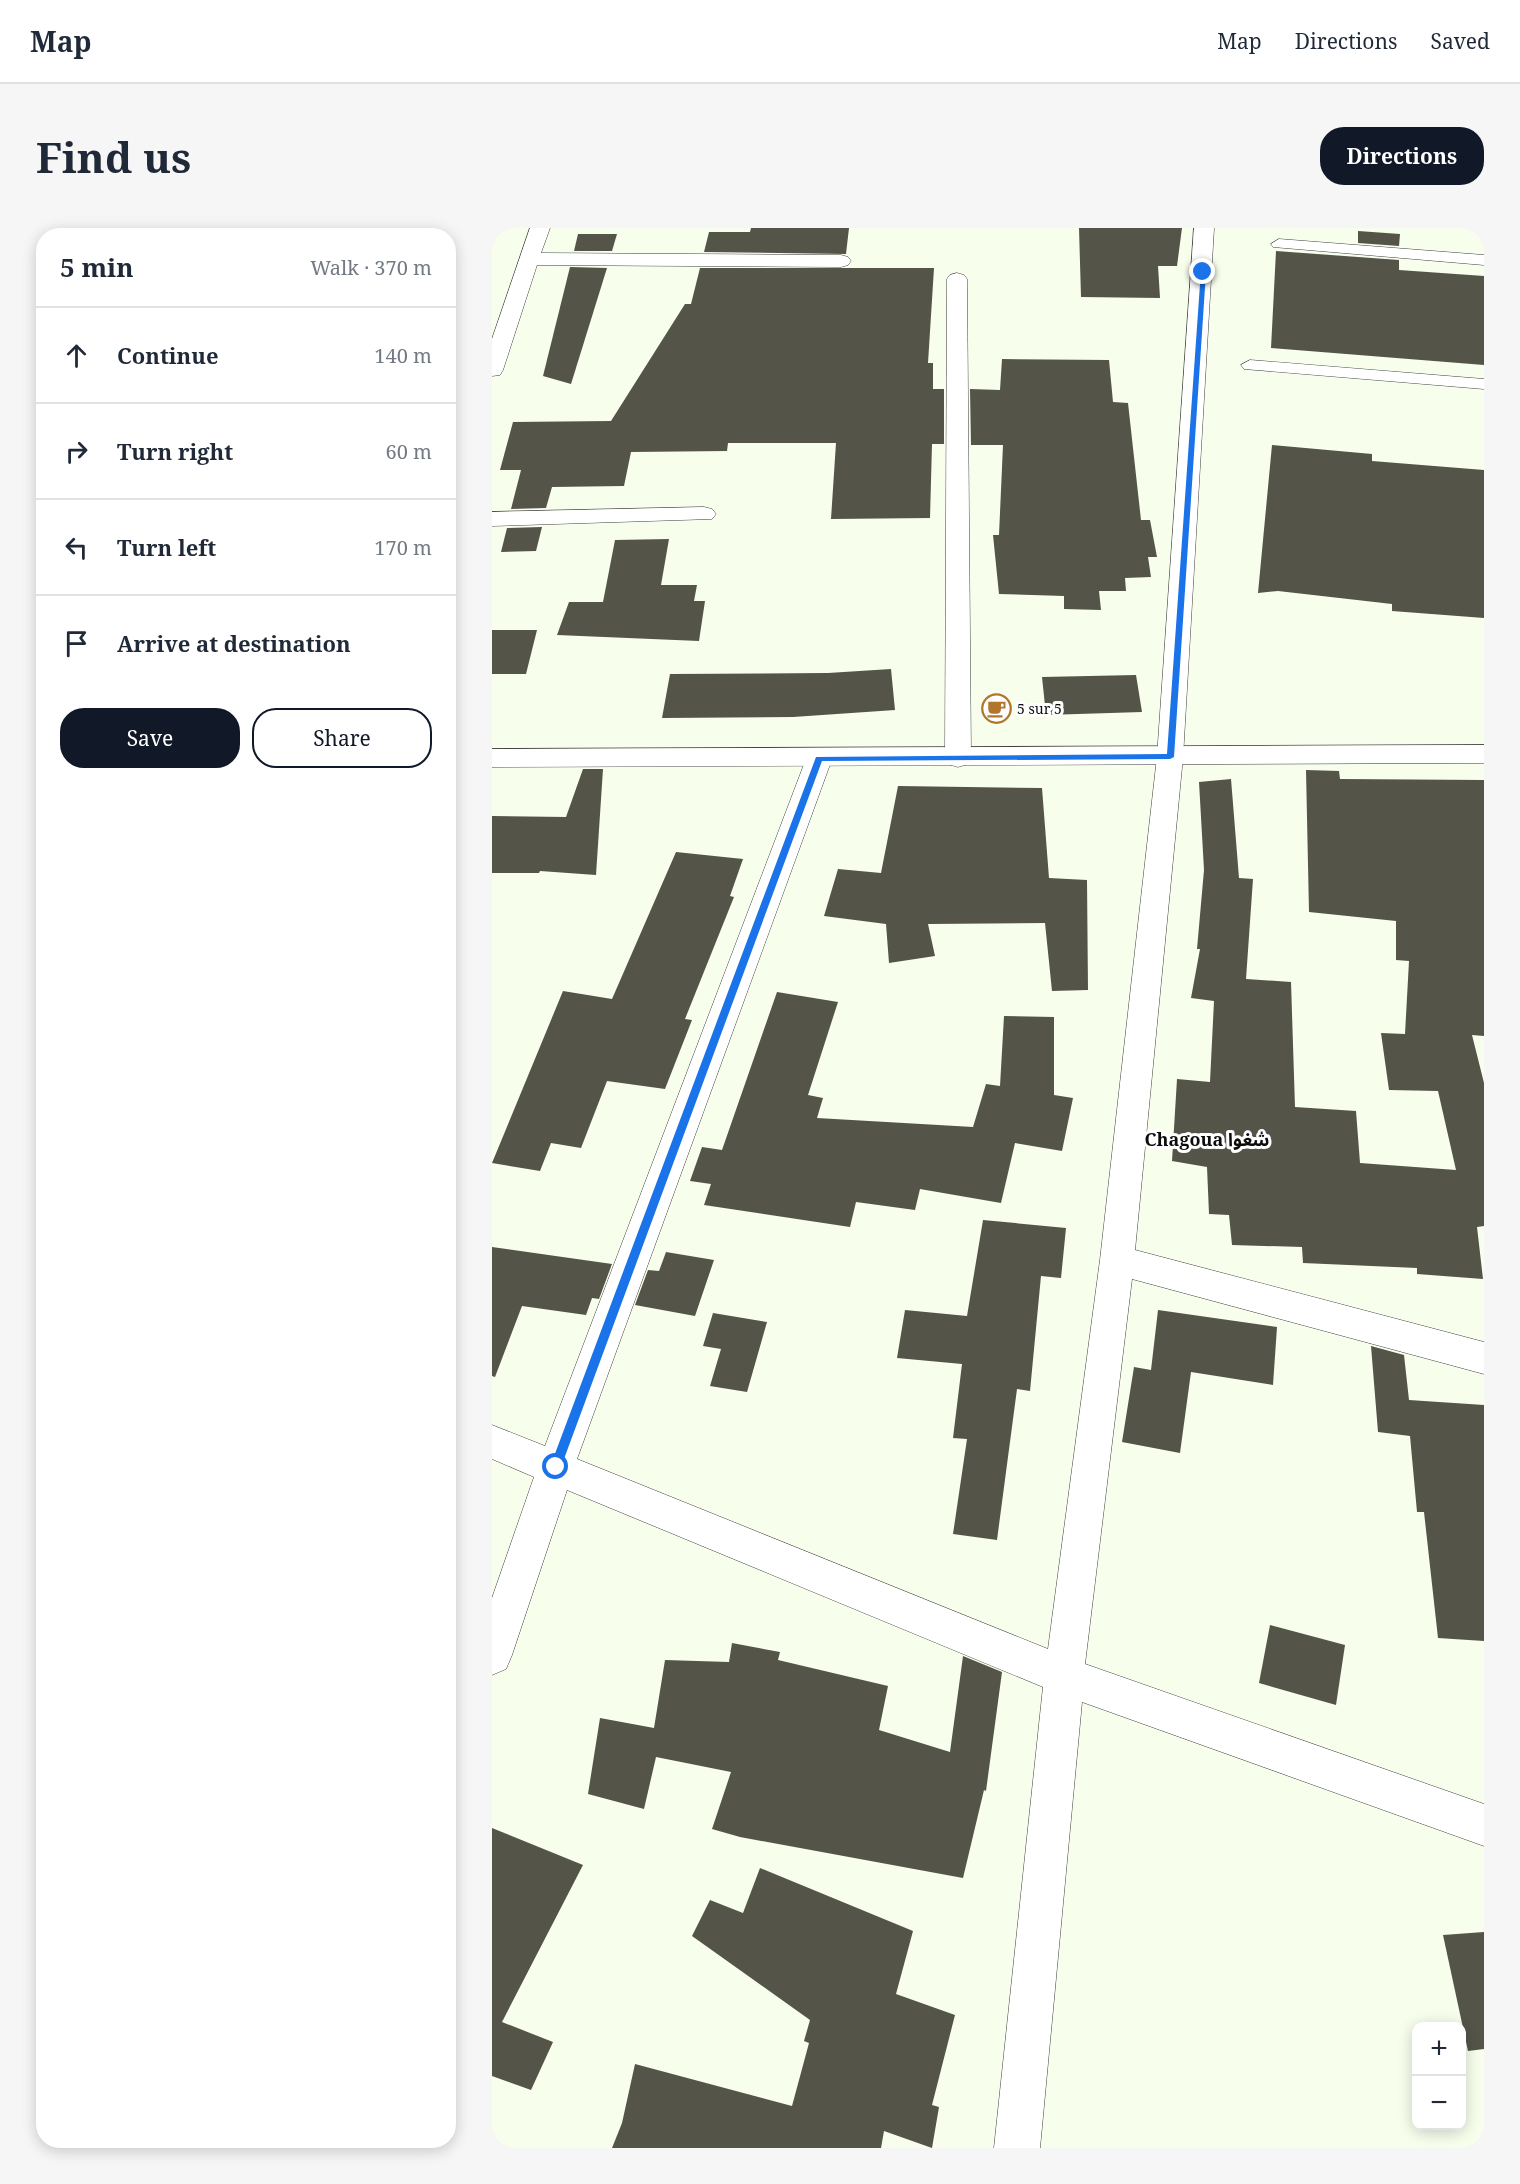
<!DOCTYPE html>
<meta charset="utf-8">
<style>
:root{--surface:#fff;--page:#f6f6f7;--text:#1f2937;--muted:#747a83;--line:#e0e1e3;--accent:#111827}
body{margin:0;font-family:"Noto Serif","Noto Sans Arabic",serif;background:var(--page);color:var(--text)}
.controls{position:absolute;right:18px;bottom:18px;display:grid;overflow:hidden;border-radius:12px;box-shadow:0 3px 15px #0003}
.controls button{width:54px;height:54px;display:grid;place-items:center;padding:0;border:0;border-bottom:2px solid var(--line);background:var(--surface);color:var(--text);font:30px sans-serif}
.stop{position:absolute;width:18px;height:18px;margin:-14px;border:4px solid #1a73e8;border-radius:50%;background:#fff}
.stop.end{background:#1a73e8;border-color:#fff;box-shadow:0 2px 6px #0008}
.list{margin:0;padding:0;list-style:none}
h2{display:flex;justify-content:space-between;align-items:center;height:78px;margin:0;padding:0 24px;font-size:26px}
h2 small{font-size:20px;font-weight:400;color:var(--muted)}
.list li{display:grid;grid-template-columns:39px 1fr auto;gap:18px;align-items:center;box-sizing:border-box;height:96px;padding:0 24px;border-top:2px solid var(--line)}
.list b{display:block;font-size:22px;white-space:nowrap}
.list em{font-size:20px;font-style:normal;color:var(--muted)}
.actions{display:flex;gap:12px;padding:18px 24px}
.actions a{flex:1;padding:14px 0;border:2px solid var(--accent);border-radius:24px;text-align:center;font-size:21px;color:var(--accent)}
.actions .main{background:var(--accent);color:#fff}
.icon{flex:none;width:33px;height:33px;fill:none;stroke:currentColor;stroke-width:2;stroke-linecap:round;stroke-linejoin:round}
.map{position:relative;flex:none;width:992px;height:1920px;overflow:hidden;border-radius:24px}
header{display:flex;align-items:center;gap:36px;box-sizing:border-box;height:84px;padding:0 30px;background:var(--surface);border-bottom:2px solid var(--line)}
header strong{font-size:28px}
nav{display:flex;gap:33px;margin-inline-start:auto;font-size:21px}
.intro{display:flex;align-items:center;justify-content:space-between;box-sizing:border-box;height:144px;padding:0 36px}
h1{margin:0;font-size:42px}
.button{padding:15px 27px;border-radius:24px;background:var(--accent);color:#fff;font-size:21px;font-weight:700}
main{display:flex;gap:36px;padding:0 36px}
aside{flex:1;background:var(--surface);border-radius:24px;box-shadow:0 3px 15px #0003}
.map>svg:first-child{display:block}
</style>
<header>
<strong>Map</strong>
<nav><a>Map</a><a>Directions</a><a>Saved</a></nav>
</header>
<div class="intro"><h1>Find us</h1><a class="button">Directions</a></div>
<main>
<aside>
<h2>5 min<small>Walk · 370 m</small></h2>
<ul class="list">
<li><svg class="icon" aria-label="ahead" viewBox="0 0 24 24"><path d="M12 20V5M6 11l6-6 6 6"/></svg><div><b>Continue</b></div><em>140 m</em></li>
<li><svg class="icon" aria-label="right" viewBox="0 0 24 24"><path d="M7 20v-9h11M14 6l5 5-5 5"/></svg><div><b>Turn right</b></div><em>60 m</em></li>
<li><svg class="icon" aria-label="left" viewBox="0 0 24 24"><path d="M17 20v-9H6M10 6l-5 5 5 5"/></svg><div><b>Turn left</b></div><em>170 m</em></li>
<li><svg class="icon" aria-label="arrive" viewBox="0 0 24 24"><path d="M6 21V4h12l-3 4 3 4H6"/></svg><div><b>Arrive at destination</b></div></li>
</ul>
<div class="actions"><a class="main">Save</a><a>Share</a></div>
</aside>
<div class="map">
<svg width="992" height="1920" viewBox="0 0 992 1920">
<rect width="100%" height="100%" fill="#f7feec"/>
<g fill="#545449">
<path d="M 259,0 L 357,0 L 354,26 L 212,24 L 217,4 L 258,4 Z"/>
<path d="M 587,0 L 690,0 L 685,38 L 666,38 L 668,70 L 589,69 Z"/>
<path d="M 866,3 L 908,6 L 907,18 L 866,15 Z"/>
<path d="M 86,6 L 125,6 L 120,23 L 82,23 Z"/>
<path d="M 784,23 L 907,32 L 907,42 L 992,48 L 992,137 L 779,120 Z"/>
<path d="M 78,39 L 115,40 L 79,156 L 51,148 Z"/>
<path d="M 208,40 L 442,40 L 436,135 L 441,135 L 441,161 L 452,161 L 452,216 L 440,216 L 438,290 L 339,291 L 344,215 L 236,215 L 235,223 L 139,224 L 132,258 L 60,259 L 54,280 L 19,281 L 29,242 L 8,242 L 21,194 L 119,193 L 193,76 L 199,76 Z"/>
<path d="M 510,131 L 617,132 L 621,174 L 636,175 L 649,292 L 658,292 L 665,329 L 656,329 L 659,349 L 633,350 L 634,363 L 607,363 L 609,382 L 572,381 L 572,368 L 507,366 L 501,307 L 507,307 L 511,217 L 479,217 L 478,161 L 508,162 Z"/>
<path d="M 780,217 L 880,226 L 880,233 L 992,242 L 992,390 L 900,383 L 900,376 L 786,363 L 766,365 Z"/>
<path d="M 50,299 L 44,323 L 9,324 L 15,300 Z"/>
<path d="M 177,311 L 169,357 L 205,357 L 202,373 L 213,373 L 207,413 L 65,407 L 77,374 L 111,374 L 123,312 Z"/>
<path d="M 0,402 L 45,402 L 34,446 L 0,446 Z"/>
<path d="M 399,441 L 403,482 L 301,489 L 170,490 L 178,446 L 336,445 Z"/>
<path d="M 644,447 L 650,484 L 554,487 L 550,449 Z"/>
<path d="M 91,541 L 111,541 L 104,647 L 48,643 L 47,645 L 0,645 L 0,588 L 74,589 Z"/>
<path d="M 814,542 L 847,543 L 848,551 L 992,552 L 992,808 L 980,807 L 992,855 L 992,998 L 985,999 L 991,1051 L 925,1046 L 925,1040 L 811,1035 L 810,1019 L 740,1017 L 737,987 L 717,986 L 715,939 L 680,933 L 685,851 L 718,854 L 722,773 L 699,770 L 708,721 L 705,721 L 712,642 L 707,554 L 739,551 L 747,650 L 761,651 L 754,751 L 799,754 L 803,879 L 864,883 L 868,935 L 964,942 L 946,863 L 897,862 L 889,805 L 913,806 L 917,733 L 904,732 L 904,693 L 817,684 Z"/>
<path d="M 406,558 L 550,560 L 557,650 L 595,652 L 596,762 L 560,763 L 553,695 L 436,696 L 443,728 L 397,735 L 394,696 L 332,688 L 346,641 L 389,645 Z"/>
<path d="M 184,624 L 251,631 L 238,668 L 242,669 L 193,791 L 200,792 L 173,861 L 115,853 L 89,920 L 59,915 L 48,943 L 0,935 L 71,763 L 120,771 Z"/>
<path d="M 285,764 L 346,774 L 316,867 L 331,870 L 325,890 L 481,899 L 494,856 L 508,858 L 512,788 L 562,789 L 562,867 L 581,870 L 570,923 L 523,915 L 509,975 L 428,961 L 423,982 L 364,974 L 358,999 L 212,977 L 219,956 L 198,953 L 210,919 L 230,922 Z"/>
<path d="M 491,992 L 574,1000 L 569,1050 L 549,1048 L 538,1163 L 525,1161 L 505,1312 L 461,1306 L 475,1211 L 461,1210 L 470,1136 L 405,1130 L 413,1082 L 475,1088 Z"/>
<path d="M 0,1019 L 120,1036 L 107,1071 L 100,1070 L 94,1087 L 30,1078 L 3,1149 L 0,1148 Z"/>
<path d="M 174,1024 L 222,1032 L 203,1088 L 143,1077 L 156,1042 L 167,1043 Z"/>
<path d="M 666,1082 L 785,1099 L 781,1157 L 699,1144 L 688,1225 L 630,1214 L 642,1139 L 659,1142 Z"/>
<path d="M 221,1085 L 275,1094 L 255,1164 L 218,1158 L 229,1121 L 211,1118 Z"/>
<path d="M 879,1118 L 912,1127 L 917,1172 L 992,1177 L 992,1413 L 946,1410 L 932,1284 L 925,1284 L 918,1208 L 886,1204 Z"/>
<path d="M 778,1397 L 853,1417 L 844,1477 L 767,1455 Z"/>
<path d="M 240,1415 L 288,1424 L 286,1432 L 396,1458 L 387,1502 L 458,1524 L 471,1428 L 510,1444 L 494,1563 L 492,1562 L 471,1650 L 248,1609 L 220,1601 L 239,1544 L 164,1529 L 152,1581 L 96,1566 L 108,1490 L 162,1500 L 173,1432 L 237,1434 Z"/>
<path d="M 0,1600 L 91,1637 L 10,1794 L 61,1814 L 39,1862 L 0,1848 Z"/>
<path d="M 268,1640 L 421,1703 L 404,1766 L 463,1787 L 440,1877 L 447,1879 L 440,1920 L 392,1903 L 389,1920 L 120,1920 L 130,1895 L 143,1836 L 300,1878 L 317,1815 L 312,1813 L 318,1792 L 200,1708 L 218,1672 L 251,1685 Z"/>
<path d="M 992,1704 L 992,1821 L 976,1823 L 951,1707 Z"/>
</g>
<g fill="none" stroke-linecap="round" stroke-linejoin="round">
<defs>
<g id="service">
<path d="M 787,11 L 992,27 L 992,37 L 781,19 L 779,16 Z"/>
<path d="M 758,132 L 992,151 L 992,161 L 752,141 L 749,137 Z"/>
</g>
<g id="minor">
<path d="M 38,0 L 58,0 L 49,25 L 349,27 L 356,29 L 359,33 L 356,37 L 349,39 L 45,37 L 11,142 L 8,147 L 0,148 L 0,111 Z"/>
<path d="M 702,0 L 722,0 L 691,529 L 643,1022 L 992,1114 L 992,1146 L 640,1051 L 593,1436 L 992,1576 L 992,1618 L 590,1474 L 548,1920 L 502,1920 L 551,1459 L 75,1262 L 20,1427 L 14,1441 L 0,1447 L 0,1370 L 42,1249 L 0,1231 L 0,1197 L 53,1218 L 314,531 L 317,525 L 327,522 L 337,525 L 340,531 L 85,1231 L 556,1421 L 608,1032 L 665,529 Z"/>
<path d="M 465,45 L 472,47 L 475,51 L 479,530 L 476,536 L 466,539 L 456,536 L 453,530 L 455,51 L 458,47 Z"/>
<path d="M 212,279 L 220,281 L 224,286 L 220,291 L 0,298 L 0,284 Z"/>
</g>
<path id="tertiary" d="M 992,517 L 992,535 L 0,539 L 0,521 Z"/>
</defs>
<use href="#service" stroke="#3f3f3f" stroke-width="1"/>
<use href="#minor" stroke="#3f3f3f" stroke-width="1"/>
<use href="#tertiary" stroke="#3f3f3f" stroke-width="1"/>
<use href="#service" fill="#fff" fill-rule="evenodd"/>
<use href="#minor" fill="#fff" fill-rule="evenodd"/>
<use href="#tertiary" fill="#fff" fill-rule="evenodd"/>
</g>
<path fill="#1a73e8" d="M 709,42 L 714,44 L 682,529 L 678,531 L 330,533 L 69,1239 L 67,1242 L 60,1242 L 58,1239 L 324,529 L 675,526 Z"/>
<defs>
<symbol id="cafe-ring" viewBox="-11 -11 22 22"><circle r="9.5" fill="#fff" stroke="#b2752e" stroke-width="1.5"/><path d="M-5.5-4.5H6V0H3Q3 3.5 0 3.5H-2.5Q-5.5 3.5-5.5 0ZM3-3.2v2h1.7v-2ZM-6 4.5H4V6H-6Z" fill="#b2752e"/></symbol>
</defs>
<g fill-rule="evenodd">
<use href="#cafe-ring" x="488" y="464" width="33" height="33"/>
</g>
<g text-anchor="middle" stroke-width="6" stroke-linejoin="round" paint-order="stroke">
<g font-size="14" fill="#0c0c0c" stroke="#fff" text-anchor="start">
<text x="525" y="486">5 sur 5</text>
</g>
<g font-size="18" font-weight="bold" fill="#0c0c0c" stroke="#fff">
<text x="715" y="918">Chagoua شغوا</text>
</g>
</g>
</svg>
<div class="controls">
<button>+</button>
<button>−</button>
</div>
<div class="stop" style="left:64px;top:1239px"></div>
<div class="stop end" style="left:711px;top:44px"></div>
</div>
</main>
